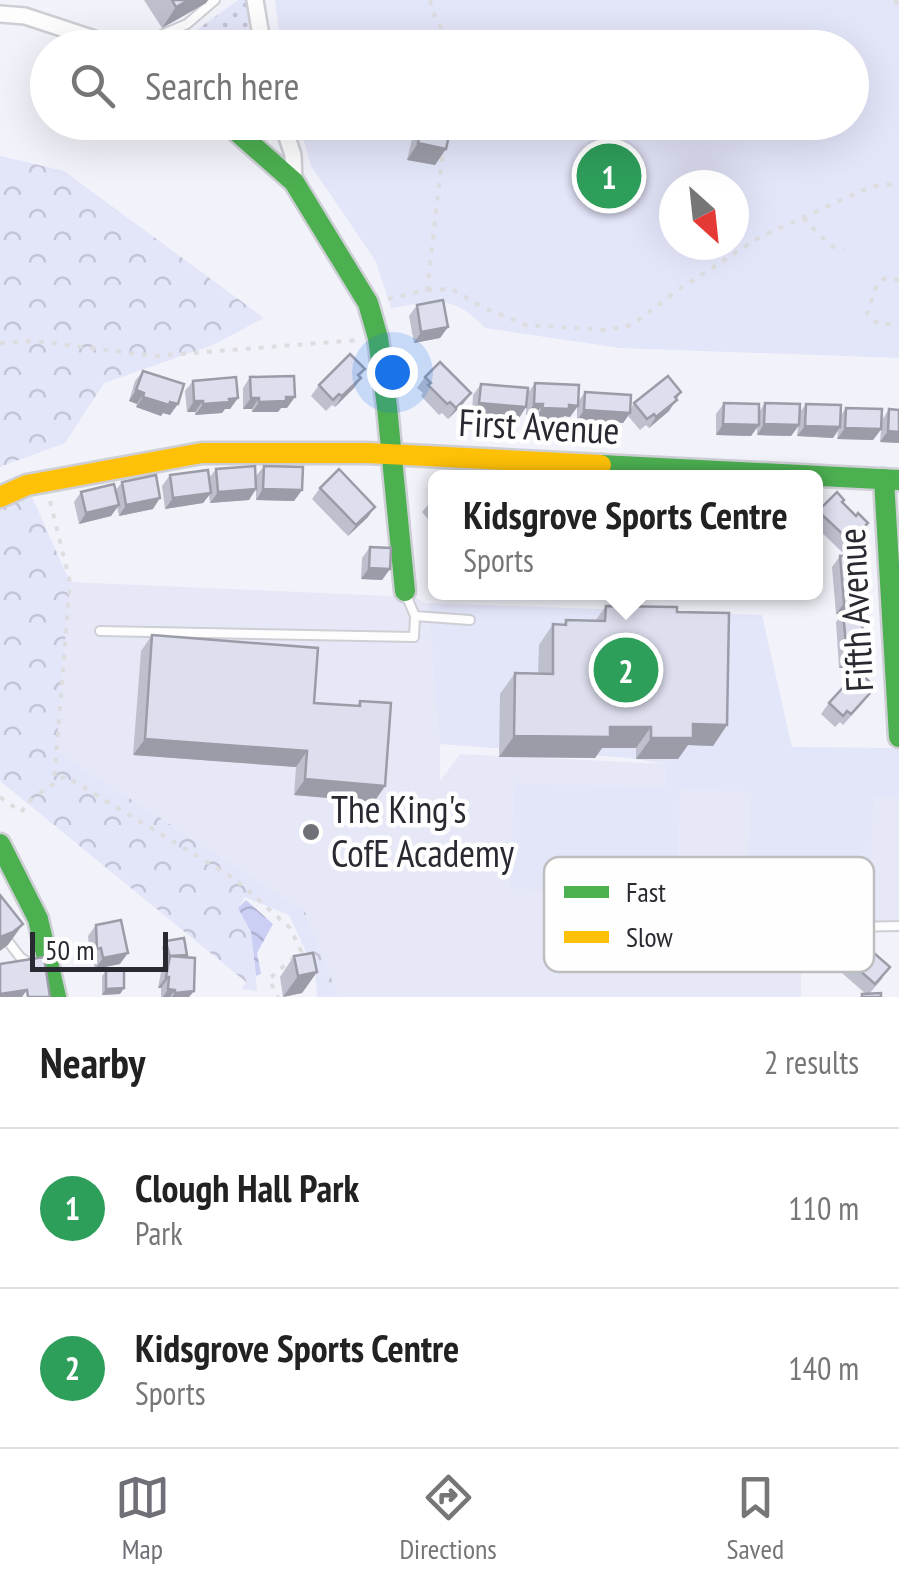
<!DOCTYPE html>
<style>
:root{--surface:#fff;--page:#f6f6f6;--text:#222;--muted:#767676;--line:#e0e0e0;--accent:#6f7077}
body{margin:0;font-family:"PT Sans Narrow",sans-serif;background:var(--page);color:var(--text)}
.compass{position:absolute;left:659px;top:170px;width:90px;height:90px;border-radius:50%;background:var(--surface);box-shadow:0 10px 40px #0002;rotate:153deg}
.scale{position:absolute;left:30px;bottom:25px;width:138px;box-sizing:border-box;padding-left:10px;border:5px solid #292a31;border-top:0;font-size:28px;line-height:35px;white-space:nowrap;color:#292a31;-webkit-text-stroke:8px #fefefe;paint-order:stroke}
.you{position:absolute;left:392px;top:372px;width:35px;height:35px;margin:-25px;border:8px solid #fff;border-radius:50%;background:#1a73e8;box-shadow:0 0 0 15px #1a73e833}
.badge{display:grid;place-items:center;width:65px;height:65px;border-radius:50%;background:var(--accent);color:#fff;font-size:32px;font-weight:700}
.pin{position:absolute;translate:-50% -50%;border:5px solid #fff;box-shadow:0 2px 10px #0006}
.popup{position:absolute;left:428px;top:470px;width:395px;height:130px;box-sizing:border-box;display:grid;place-content:center;border-radius:15px;background:var(--surface);filter:drop-shadow(0 2px 8px #0005);font-size:32px;white-space:nowrap;color:var(--muted)}
.popup b{font-size:38px;color:var(--text)}
.popup::after{content:'';position:absolute;left:50%;top:100%;margin-left:-20px;border:20px solid transparent;border-top-color:var(--surface)}
.list{margin:0;padding:0;list-style:none}
h2{display:flex;justify-content:space-between;align-items:center;height:130px;margin:0;padding:0 40px;font-size:42px}
h2 small{font-size:32px;font-weight:400;color:var(--muted)}
.list li{display:grid;grid-template-columns:65px 1fr auto;gap:30px;align-items:center;box-sizing:border-box;height:160px;padding:0 40px;border-top:2px solid var(--line)}
.list b{display:block;font-size:38px;white-space:nowrap}
.list p{margin:0;font-size:32px;white-space:nowrap;color:var(--muted)}
.list em{font-size:32px;font-style:normal;color:var(--muted)}
.icon{flex:none;width:55px;height:55px;fill:none;stroke:currentColor;stroke-width:2;stroke-linecap:round;stroke-linejoin:round}
.map{position:relative;flex:none;width:899px;height:997px;overflow:hidden}
.search{position:absolute;background:var(--surface);box-shadow:0 10px 40px #0002;left:30px;right:30px;top:30px;height:110px;display:flex;align-items:center;gap:25px;box-sizing:border-box;padding:0 35px;border-radius:55px;color:var(--muted);font-size:38px}
.sheet{height:450px;background:var(--surface)}
nav{display:flex;justify-content:space-around;align-items:center;box-sizing:border-box;height:140px;border-top:2px solid var(--line);background:var(--surface);font-size:28px;color:var(--muted)}
nav a{display:grid;justify-items:center;gap:5px}
nav .on{color:var(--accent)}
.map>svg:first-child{display:block}
</style>
<div class="map">
<svg width="899" height="997" viewBox="0 0 899 997">
<defs>
<pattern id="grass-dots" width="8" height="8" patternUnits="userSpaceOnUse" patternTransform="scale(2.5)"><rect width="8" height="8" fill="#e3e5f9"/><path d="M2 2h.1M6 6h.1" fill="none" stroke="#c3c5d6" stroke-width="1.8" stroke-linecap="round"/></pattern>
<pattern id="forest-crowns" width="20" height="18" patternUnits="userSpaceOnUse" patternTransform="scale(2.5)"><rect width="20" height="18" fill="#e3e5f9"/><path d="M2 6a3 3 0 1 1 6 0M12 15a3 3 0 1 1 6 0" fill="none" stroke="#c3c5d6"/></pattern>
<pattern id="water-waves" width="16" height="10" patternUnits="userSpaceOnUse" patternTransform="scale(2.5)"><rect width="16" height="10" fill="#cccff4"/><path d="M0 5q4-4 8 0t8 0" fill="none" stroke="#afb2d2"/></pattern>
</defs>
<rect width="100%" height="100%" fill="#f2f3fa"/>
<path fill="#e7e8f7" d="M 70,582 L 393,596 L 393,588 L 405,591 L 432,607 L 441,659 L 440,781 L 460,754 L 667,764 L 665,788 L 899,797 L 899,921 L 895,926 L 801,938 L 801,997 L 339,997 L 304,910 L 56,751 Z"/>
<path fill="url(#grass-dots)" d="M 238,0 L 250,0 L 254,47 L 163,48 L 187,37 Z"/>
<g fill="url(#forest-crowns)">
<path d="M 0,156 L 64,171 L 264,318 L 213,345 L 104,383 L 65,443 L 0,467 Z"/>
<path d="M 32,497 L 70,582 L 56,751 L 304,910 L 339,997 L 317,997 L 315,971 L 289,915 L 245,897 L 240,905 L 251,932 L 257,991 L 242,989 L 246,982 L 0,781 L 0,508 Z"/>
</g>
<g fill="#e3e5f9" fill-rule="evenodd">
<path d="M 275,0 L 899,0 L 899,358 L 620,348 L 485,328 C 453,293 435,301 391,308 L 375,260 L 311,166 L 299,123 L 852,122 L 852,48 L 281,47 ZM 674,185 L 734,185 L 734,245 L 674,245 Z"/>
<path d="M 428,603 L 762,615 L 792,747 L 899,748 L 899,797 L 874,797 L 869,902 L 747,898 L 751,792 L 680,789 L 676,894 L 510,889 L 515,783 L 665,788 L 666,764 L 630,758 L 440,744 Z"/>
</g>
<path fill="url(#water-waves)" d="M 246,900 L 273,924 L 257,953 L 261,974 L 256,976 L 251,932 L 238,908 Z"/>
<g fill="none" stroke-linecap="round" stroke-linejoin="round">
<defs>
<g id="lane">
<path d="M 130,48 L 187,24 L 215,0"/>
<path d="M 415,616 L 470,620"/>
<path d="M 100,631 L 414,637 L 415,616 L 406,595"/>
<path d="M 800,928 L 899,926"/>
<path d="M 0,931 L 20,957 L 31,964"/>
</g>
<g id="street">
<path d="M 255,0 L 263,48"/>
<path d="M 0,14 L 25,16 L 122,48"/>
<path d="M 282,122 L 293,155 L 294,182"/>
</g>
<g id="fast">
<path d="M 226,122 L 294,182 L 368,303 L 378,338 L 387,407 L 405,591"/>
<path d="M 601,465 L 899,480"/>
<path d="M 884,479 L 899,737"/>
<path d="M 0,844 L 38,919 L 56,997"/>
</g>
<path id="slow" d="M 0,497 L 27,485 L 202,453 L 367,453 L 601,465"/>
</defs>
<use href="#lane" stroke="#cecfd5" stroke-width="12"/>
<use href="#street" stroke="#cecfd5" stroke-width="20"/>
<use href="#fast" stroke="#cecfd5" stroke-width="25"/>
<use href="#slow" stroke="#cecfd5" stroke-width="25"/>
<g stroke="#dddddf" stroke-width="4" stroke-dasharray="5 8" stroke-linecap="butt">
<path d="M 430,0 L 434,14 L 452,48"/>
<path d="M 895,0 L 899,8"/>
<path d="M 478,122 L 493,128"/>
<path d="M 803,218 L 831,246 L 844,250"/>
<path d="M 899,280 L 885,278 L 877,284 L 867,313 L 878,324 L 899,324"/>
<path d="M 427,290 L 452,289 L 482,307 L 526,325 L 607,330 L 632,325 L 681,288 L 760,237 L 870,187 L 899,183"/>
<path d="M 388,299 L 427,290 L 443,151"/>
<path d="M 0,343 L 35,341 L 154,356 L 358,340"/>
<path d="M 50,501 L 70,582 L 54,783"/>
<path d="M 0,797 L 21,812 L 34,797 L 65,776 L 235,879 L 290,928 L 301,951 L 269,979 L 278,997"/>
</g>
<use href="#lane" stroke="#fdfdfe" stroke-width="8"/>
<use href="#street" stroke="#fdfdfe" stroke-width="15"/>
<use href="#fast" stroke="#4caf50" stroke-width="20"/>
<use href="#slow" stroke="#ffc107" stroke-width="20"/>
</g>
<g fill="#bec0ce">
<path d="M 144,0 L 208,0 L 206,3 L 162,28 Z"/>
<path d="M 416,122 L 452,122 L 435,165 L 407,160 Z"/>
<path d="M 417,305 L 448,327 L 440,338 L 414,343 L 409,316 Z"/>
<path d="M 365,369 L 360,376 L 361,378 L 354,388 L 335,407 L 332,405 L 326,411 L 311,396 L 319,385 Z"/>
<path d="M 143,371 L 170,415 L 163,413 L 161,416 L 136,407 L 137,404 L 129,401 L 135,381 Z"/>
<path d="M 250,377 L 287,408 L 281,408 L 278,412 L 252,412 L 252,409 L 243,409 L 243,388 Z"/>
<path d="M 425,377 L 463,404 L 448,419 L 442,413 L 439,415 L 421,396 L 423,393 L 417,388 Z"/>
<path d="M 193,381 L 238,398 L 230,409 L 225,409 L 222,413 L 195,415 L 195,412 L 187,412 L 185,391 Z"/>
<path d="M 535,383 L 578,402 L 585,392 L 631,408 L 634,403 L 676,399 L 669,411 L 649,428 L 646,425 L 640,430 L 628,416 L 623,423 L 577,421 L 577,406 L 570,417 L 564,416 L 561,420 L 535,419 L 535,415 L 526,415 L 527,394 L 526,407 L 519,418 L 472,414 L 473,395 L 481,384 L 527,394 Z"/>
<path d="M 724,403 L 759,412 L 765,403 L 799,413 L 806,404 L 841,415 L 846,408 L 882,420 L 889,409 L 899,410 L 899,443 L 880,442 L 881,430 L 873,440 L 837,439 L 838,431 L 833,438 L 797,436 L 798,427 L 791,436 L 757,435 L 757,427 L 751,436 L 716,435 L 716,414 Z"/>
<path d="M 264,466 L 302,490 L 294,501 L 256,500 L 256,489 L 249,500 L 210,503 L 209,495 L 203,503 L 165,509 L 162,486 L 170,475 L 209,478 L 216,469 L 256,487 L 256,476 Z"/>
<path d="M 122,482 L 153,509 L 119,516 L 117,507 L 111,516 L 79,524 L 74,502 L 81,492 L 115,491 Z"/>
<path d="M 320,488 L 368,517 L 348,536 L 312,499 Z"/>
<path d="M 436,496 L 436,528 L 422,512 Z"/>
<path d="M 842,503 L 856,516 L 868,523 L 860,534 L 842,552 L 816,527 L 816,514 L 818,511 Z"/>
<path d="M 370,547 L 390,569 L 382,580 L 361,579 L 362,558 Z"/>
<path d="M 840,556 L 862,602 L 856,610 L 857,667 L 839,668 L 836,622 L 842,614 L 836,614 L 832,567 Z"/>
<path d="M 606,606 L 677,612 L 727,725 L 713,746 L 688,745 L 678,759 L 636,759 L 636,748 L 602,748 L 595,758 L 499,757 L 500,694 L 515,673 L 538,674 L 539,645 L 553,624 L 563,625 L 566,620 L 595,621 Z"/>
<path d="M 152,635 L 314,703 L 357,706 L 360,701 L 385,786 L 374,802 L 294,795 L 296,767 L 133,755 L 141,651 Z"/>
<path d="M 872,684 L 863,703 L 843,725 L 840,722 L 835,727 L 821,714 L 829,703 Z"/>
<path d="M 96,925 L 120,964 L 95,969 L 93,959 L 90,960 L 88,936 Z"/>
<path d="M 166,941 L 186,957 L 189,997 L 161,997 L 161,988 L 158,988 L 162,967 L 166,962 L 162,947 Z"/>
<path d="M 294,956 L 317,972 L 302,993 L 283,997 L 280,977 Z"/>
<path d="M 843,956 L 883,978 L 869,994 L 881,997 L 860,997 L 862,994 L 866,994 L 835,967 Z"/>
<path d="M 106,971 L 124,988 L 120,994 L 102,995 L 102,976 Z"/>
</g>
<g fill="#9b9ca7">
<path d="M 189,0 L 208,0 L 206,3 L 162,28 L 176,7 Z"/>
<path d="M 418,143 L 446,149 L 435,165 L 407,160 Z"/>
<path d="M 448,327 L 440,338 L 414,343 L 421,332 Z"/>
<path d="M 361,378 L 354,388 L 335,407 L 342,396 Z"/>
<path d="M 136,390 L 144,393 L 137,404 L 129,401 Z"/>
<path d="M 681,392 L 669,411 L 649,428 L 656,417 Z"/>
<path d="M 471,393 L 463,404 L 448,419 L 456,408 Z"/>
<path d="M 143,397 L 170,402 L 178,404 L 170,415 L 163,413 L 161,416 L 136,407 Z"/>
<path d="M 286,397 L 295,397 L 287,408 L 281,408 L 278,412 L 252,412 L 259,402 Z"/>
<path d="M 238,398 L 230,409 L 225,409 L 222,413 L 195,415 L 203,404 Z"/>
<path d="M 251,398 L 259,398 L 252,409 L 243,409 Z"/>
<path d="M 194,401 L 203,401 L 195,412 L 187,412 Z"/>
<path d="M 479,403 L 526,407 L 519,418 L 472,414 Z"/>
<path d="M 534,404 L 543,404 L 535,415 L 526,415 Z"/>
<path d="M 569,405 L 578,406 L 570,417 L 564,416 L 561,420 L 535,419 L 542,408 Z"/>
<path d="M 584,410 L 630,413 L 623,423 L 577,421 Z"/>
<path d="M 723,424 L 759,425 L 751,436 L 716,435 Z"/>
<path d="M 764,424 L 799,425 L 791,436 L 757,435 Z"/>
<path d="M 805,426 L 840,427 L 833,438 L 797,436 Z"/>
<path d="M 845,428 L 881,429 L 873,440 L 837,439 Z"/>
<path d="M 888,431 L 899,432 L 899,443 L 880,442 Z"/>
<path d="M 256,489 L 249,500 L 210,503 L 218,492 Z"/>
<path d="M 263,489 L 302,490 L 294,501 L 256,500 Z"/>
<path d="M 211,493 L 203,503 L 165,509 L 173,498 Z"/>
<path d="M 160,498 L 153,509 L 119,516 L 126,505 Z"/>
<path d="M 119,505 L 111,516 L 79,524 L 86,513 Z"/>
<path d="M 375,507 L 368,517 L 348,536 L 356,525 Z"/>
<path d="M 868,523 L 860,534 L 842,552 L 850,541 Z"/>
<path d="M 369,568 L 390,569 L 382,580 L 361,579 Z"/>
<path d="M 862,602 L 855,613 L 836,614 L 844,603 Z"/>
<path d="M 865,656 L 857,667 L 839,668 L 847,657 Z"/>
<path d="M 693,724 L 727,725 L 713,746 L 688,745 L 678,759 L 636,759 L 651,738 Z"/>
<path d="M 610,727 L 651,727 L 636,748 L 602,748 L 595,758 L 499,757 L 514,736 Z"/>
<path d="M 145,739 L 307,751 L 296,767 L 133,755 Z"/>
<path d="M 305,779 L 385,786 L 374,802 L 294,795 Z"/>
<path d="M 23,924 L 8,945 L 0,951 L 0,937 Z"/>
<path d="M 128,953 L 120,964 L 95,969 L 103,958 Z"/>
<path d="M 317,972 L 302,993 L 283,997 L 298,976 Z"/>
<path d="M 166,977 L 169,977 L 161,988 L 158,988 Z"/>
<path d="M 124,988 L 120,994 L 102,995 L 106,989 Z"/>
<path d="M 168,989 L 175,990 L 170,997 L 163,997 Z"/>
<path d="M 27,990 L 22,997 L 0,997 L 0,994 Z"/>
<path d="M 194,991 L 189,997 L 172,997 L 175,993 Z"/>
</g>
<g fill="#dddfef" stroke="#9b9ca7" stroke-width="2.5">
<path d="M 172,0 L 189,0 L 176,7 Z"/>
<path d="M 423,122 L 452,122 L 446,149 L 418,143 Z"/>
<path d="M 443,300 L 448,327 L 421,332 L 417,305 Z"/>
<path d="M 350,354 L 365,369 L 358,375 L 361,378 L 342,396 L 339,394 L 333,400 L 319,385 Z"/>
<path d="M 440,362 L 471,393 L 456,408 L 450,402 L 447,404 L 428,385 L 431,383 L 425,377 Z"/>
<path d="M 143,371 L 184,384 L 178,404 L 170,402 L 169,405 L 143,397 L 144,393 L 136,390 Z"/>
<path d="M 294,376 L 295,397 L 286,397 L 286,401 L 259,402 L 259,398 L 251,398 L 250,377 Z"/>
<path d="M 668,376 L 681,392 L 675,397 L 677,400 L 656,417 L 654,414 L 647,419 L 634,403 Z"/>
<path d="M 236,377 L 238,398 L 229,399 L 230,402 L 203,404 L 203,401 L 194,401 L 193,381 Z"/>
<path d="M 535,383 L 579,385 L 578,406 L 569,405 L 569,409 L 542,408 L 543,404 L 534,404 Z"/>
<path d="M 481,384 L 528,388 L 526,407 L 479,403 Z"/>
<path d="M 585,392 L 631,395 L 630,413 L 584,410 Z"/>
<path d="M 724,403 L 759,404 L 759,425 L 723,424 Z"/>
<path d="M 765,403 L 800,404 L 799,425 L 764,424 Z"/>
<path d="M 806,404 L 841,405 L 840,427 L 805,426 Z"/>
<path d="M 846,408 L 882,409 L 881,429 L 845,428 Z"/>
<path d="M 889,409 L 899,410 L 899,432 L 888,431 Z"/>
<path d="M 255,466 L 256,489 L 218,492 L 216,469 Z"/>
<path d="M 264,466 L 303,467 L 302,490 L 263,489 Z"/>
<path d="M 339,469 L 375,507 L 356,525 L 320,488 Z"/>
<path d="M 208,470 L 211,493 L 173,498 L 170,475 Z"/>
<path d="M 156,475 L 160,498 L 126,505 L 122,482 Z"/>
<path d="M 114,484 L 119,505 L 86,513 L 81,492 Z"/>
<path d="M 837,492 L 844,500 L 842,502 L 856,516 L 858,513 L 868,523 L 850,541 L 818,511 Z"/>
<path d="M 436,496 L 436,509 L 430,501 Z"/>
<path d="M 370,547 L 391,548 L 390,569 L 369,568 Z"/>
<path d="M 858,555 L 862,602 L 844,603 L 840,556 Z"/>
<path d="M 606,606 L 677,607 L 677,612 L 729,613 L 727,725 L 693,724 L 693,738 L 651,738 L 651,727 L 610,727 L 610,737 L 514,736 L 515,673 L 553,674 L 553,624 L 566,625 L 566,620 L 605,621 Z"/>
<path d="M 861,610 L 865,656 L 847,657 L 843,611 Z"/>
<path d="M 152,635 L 318,648 L 314,703 L 360,706 L 360,701 L 391,703 L 385,786 L 305,779 L 307,751 L 145,739 Z"/>
<path d="M 858,671 L 872,684 L 867,689 L 871,692 L 851,714 L 847,711 L 843,716 L 829,703 Z"/>
<path d="M 0,895 L 23,924 L 13,932 L 0,937 Z"/>
<path d="M 121,920 L 128,953 L 103,958 L 101,948 L 97,949 L 96,925 Z"/>
<path d="M 184,938 L 187,955 L 170,956 L 170,958 L 166,941 Z"/>
<path d="M 858,939 L 890,967 L 875,984 L 843,956 Z"/>
<path d="M 313,953 L 317,972 L 298,976 L 294,956 Z"/>
<path d="M 170,956 L 195,958 L 194,991 L 175,993 L 175,990 L 168,989 L 169,977 L 166,977 Z"/>
<path d="M 44,957 L 50,997 L 28,997 L 27,990 L 0,994 L 0,964 Z"/>
<path d="M 124,970 L 124,988 L 106,989 L 106,971 Z"/>
<path d="M 881,993 L 881,997 L 862,997 L 862,994 Z"/>
</g>
<circle fill="#6f7077" stroke="#fefefe" stroke-width="4" cx="311" cy="832" r="10"/>
<g text-anchor="middle" stroke-width="9" stroke-linejoin="round" paint-order="stroke">
<g font-size="38" fill="#292a31" stroke="#fefefe">
<text transform="translate(539 427) rotate(3)" y="13">First Avenue</text>
<text transform="translate(856 610) rotate(-93)" y="13">Fifth Avenue</text>
</g>
<g font-size="38" fill="#292a31" stroke="#fefefe" text-anchor="start">
<text x="331" y="823">The King's<tspan x="331" dy="44">CofE Academy</tspan></text>
</g>
</g>
<rect x="544" y="857" width="330" height="115" rx="15" fill="#fefefe" stroke="#bebec0" stroke-width="2.5"/>
<rect x="564" y="886" width="45" height="12" fill="#4caf50"/>
<rect x="564" y="931" width="45" height="12" fill="#ffc107"/>
<g font-size="28" fill="#292a31">
<text x="626" y="902">Fast</text>
<text x="626" y="947">Slow</text>
</g>
</svg>
<svg class="compass" viewBox="-18 -18 36 36"><path d="M0-13l5 13h-10z" fill="#e53935"/><path d="M0 13l5-13h-10z" fill="#767676"/></svg>
<div class="scale">50 m</div>
<div class="you"></div>
<div class="pin badge" style="left:609px;top:176px;background:#2e9e5b">1</div>
<div class="pin badge" style="left:626px;top:670px;background:#2e9e5b">2</div>
<div class="popup"><b>Kidsgrove Sports Centre</b>Sports</div>
<div class="search"><svg class="icon" aria-label="search" viewBox="0 0 24 24"><circle cx="10" cy="10" r="6"/><path d="M15 15l6 6"/></svg>Search here</div>
</div>
<section class="sheet">
<h2>Nearby<small>2 results</small></h2>
<ul class="list">
<li><span class="badge" style="background:#2e9e5b">1</span><div><b>Clough Hall Park</b><p>Park</p></div><em>110 m</em></li>
<li><span class="badge" style="background:#2e9e5b">2</span><div><b>Kidsgrove Sports Centre</b><p>Sports</p></div><em>140 m</em></li>
</ul>
</section>
<nav>
<a class="on"><svg class="icon" aria-label="map" viewBox="0 0 24 24"><path d="M3 6l6-2 6 2 6-2v14l-6 2-6-2-6 2zM9 4v14M15 6v14"/></svg>Map</a>
<a><svg class="icon" aria-label="directions" viewBox="0 0 24 24"><path d="M12 3l9 9-9 9-9-9zM9 14v-3h6M13 9l2 2-2 2"/></svg>Directions</a>
<a><svg class="icon" aria-label="saved" viewBox="0 0 24 24"><path d="M7 4h10v16l-5-4-5 4z"/></svg>Saved</a>
</nav>
